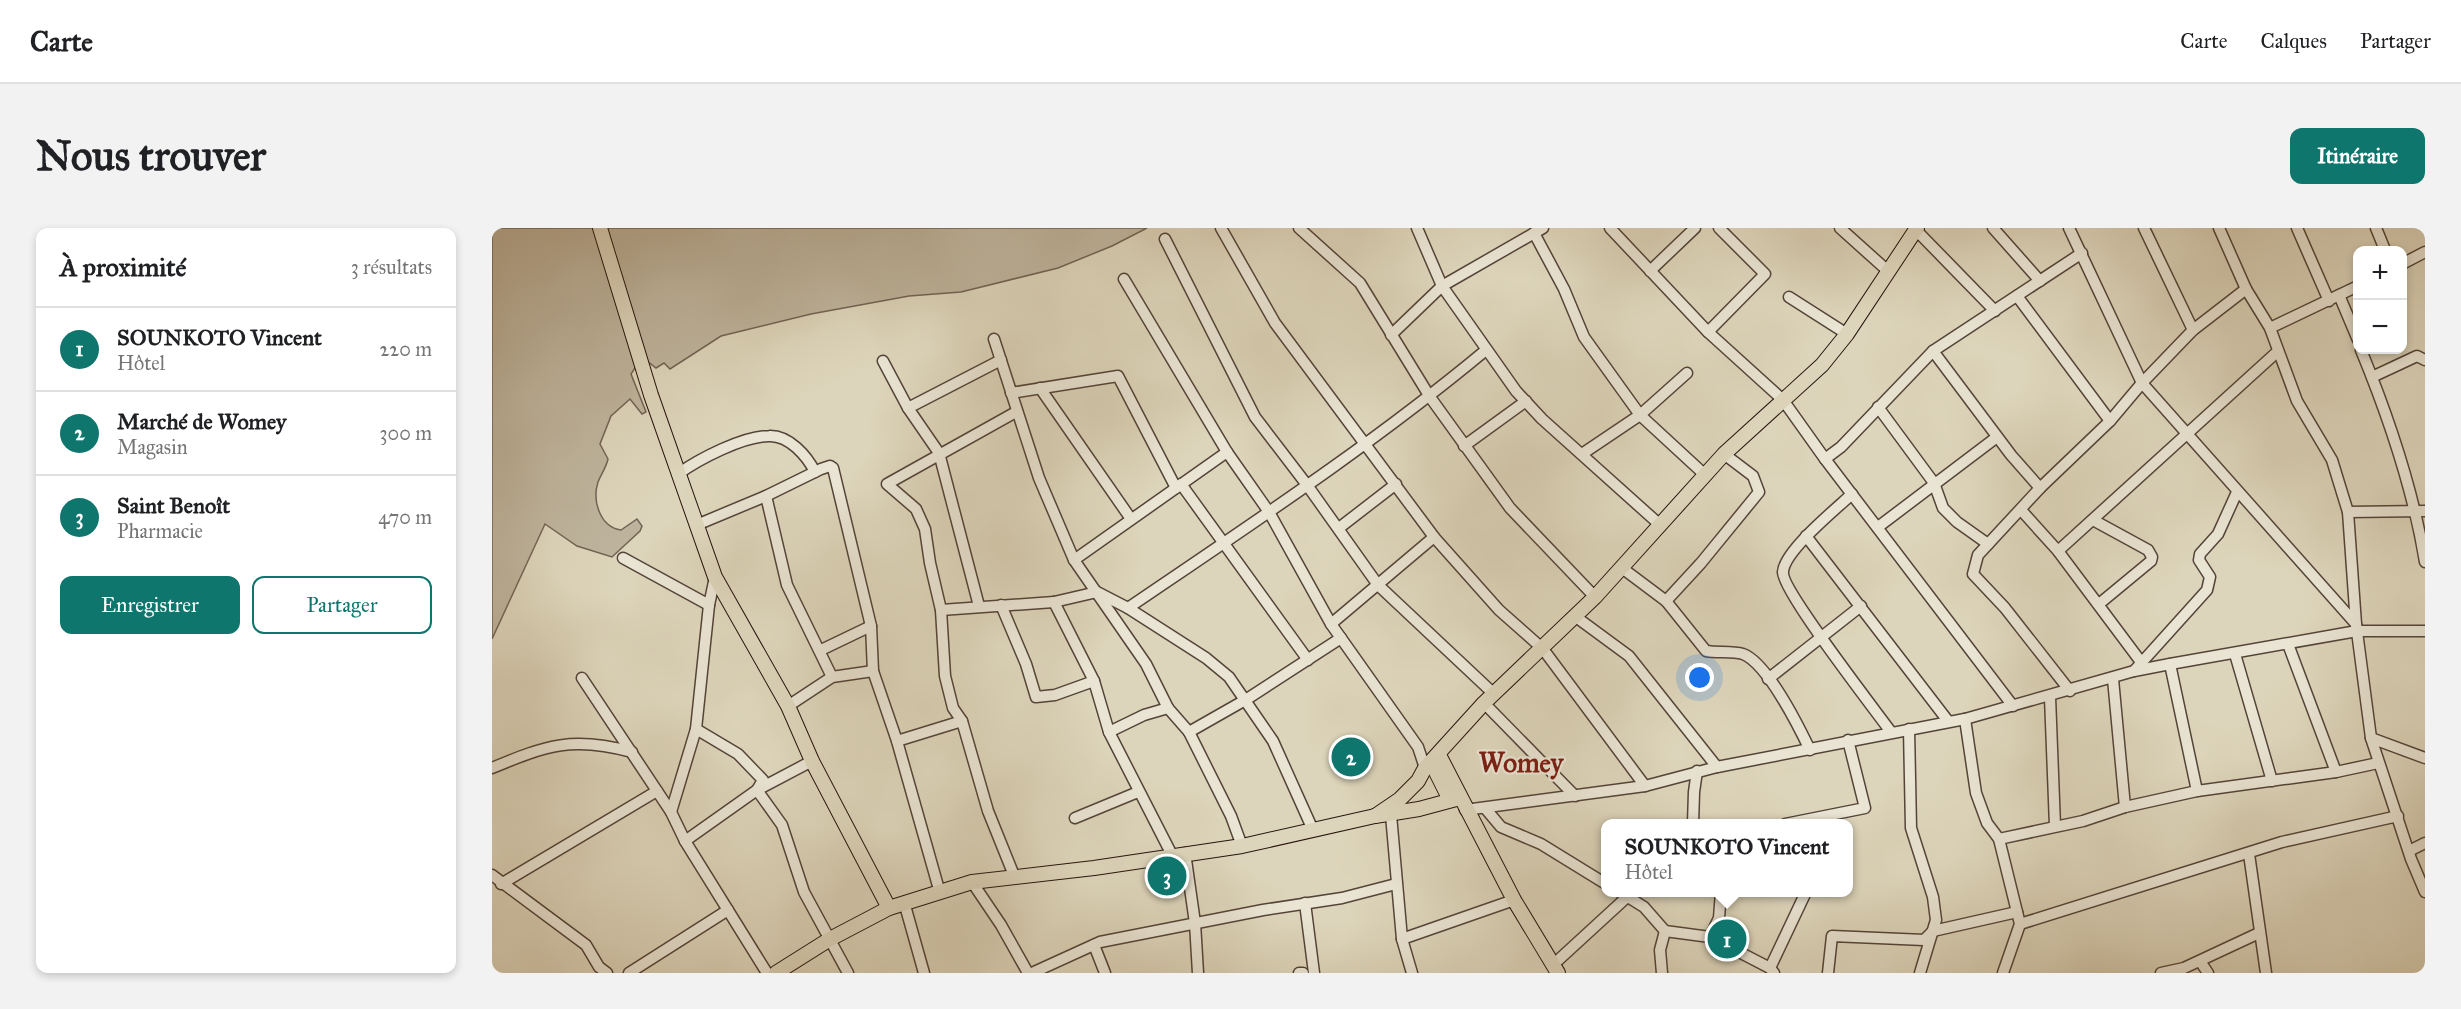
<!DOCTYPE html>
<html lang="fr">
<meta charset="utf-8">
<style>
:root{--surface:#fff;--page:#f2f2f2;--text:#202124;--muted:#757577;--line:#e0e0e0;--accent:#0f766e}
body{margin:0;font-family:"IM FELL Great Primer",serif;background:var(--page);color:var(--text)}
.controls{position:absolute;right:18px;top:18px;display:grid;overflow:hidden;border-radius:12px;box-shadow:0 3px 9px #0003}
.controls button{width:54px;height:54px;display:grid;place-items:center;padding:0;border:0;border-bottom:2px solid var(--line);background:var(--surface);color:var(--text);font:30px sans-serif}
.you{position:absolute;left:1208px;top:450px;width:21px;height:21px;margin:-15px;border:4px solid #fff;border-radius:50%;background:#1a73e8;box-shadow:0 0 0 9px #1a73e833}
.badge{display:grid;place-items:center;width:39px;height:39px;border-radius:50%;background:var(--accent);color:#fff;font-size:20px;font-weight:700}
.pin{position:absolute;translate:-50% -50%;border:3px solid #fff;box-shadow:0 2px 6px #0006}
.popup{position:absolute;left:1109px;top:591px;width:252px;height:78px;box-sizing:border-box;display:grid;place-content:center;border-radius:12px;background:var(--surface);filter:drop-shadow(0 2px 4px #0005);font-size:20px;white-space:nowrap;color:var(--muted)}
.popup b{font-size:22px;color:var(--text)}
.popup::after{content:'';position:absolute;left:50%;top:100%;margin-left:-12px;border:12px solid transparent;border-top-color:var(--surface)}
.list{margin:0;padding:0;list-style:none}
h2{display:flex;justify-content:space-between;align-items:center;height:78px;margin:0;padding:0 24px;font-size:26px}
h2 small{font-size:20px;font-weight:400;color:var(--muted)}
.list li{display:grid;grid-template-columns:39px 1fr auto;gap:18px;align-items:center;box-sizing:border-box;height:84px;padding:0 24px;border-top:2px solid var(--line)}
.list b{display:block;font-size:22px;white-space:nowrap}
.list p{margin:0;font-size:20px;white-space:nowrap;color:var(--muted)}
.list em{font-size:20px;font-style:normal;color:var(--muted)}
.actions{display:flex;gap:12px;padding:18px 24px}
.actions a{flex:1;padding:14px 0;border:2px solid var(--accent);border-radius:12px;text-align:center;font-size:21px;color:var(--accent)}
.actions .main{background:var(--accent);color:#fff}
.map{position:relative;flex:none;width:1933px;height:745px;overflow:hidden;border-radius:12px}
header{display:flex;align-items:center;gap:36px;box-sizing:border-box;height:84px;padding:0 30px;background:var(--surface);border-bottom:2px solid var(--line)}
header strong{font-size:28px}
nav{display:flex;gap:33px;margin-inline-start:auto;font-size:21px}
.intro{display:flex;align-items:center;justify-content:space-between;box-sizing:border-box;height:144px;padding:0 36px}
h1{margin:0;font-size:42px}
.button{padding:15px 27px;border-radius:12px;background:var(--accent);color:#fff;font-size:21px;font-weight:700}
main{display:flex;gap:36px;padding:0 36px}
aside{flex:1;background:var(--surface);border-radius:12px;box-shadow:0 3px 9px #0003}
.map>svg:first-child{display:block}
</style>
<header>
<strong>Carte</strong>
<nav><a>Carte</a><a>Calques</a><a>Partager</a></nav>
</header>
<div class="intro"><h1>Nous trouver</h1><a class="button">Itinéraire</a></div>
<main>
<aside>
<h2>À proximité<small>3 résultats</small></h2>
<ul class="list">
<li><span class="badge">1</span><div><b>SOUNKOTO Vincent</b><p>Hôtel</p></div><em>220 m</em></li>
<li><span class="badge">2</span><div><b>Marché de Womey</b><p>Magasin</p></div><em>300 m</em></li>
<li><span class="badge">3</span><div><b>Saint Benoît</b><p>Pharmacie</p></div><em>470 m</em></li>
</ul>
<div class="actions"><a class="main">Enregistrer</a><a>Partager</a></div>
</aside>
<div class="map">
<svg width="1933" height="745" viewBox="0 0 1933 745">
<rect width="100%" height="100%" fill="#ddd5bb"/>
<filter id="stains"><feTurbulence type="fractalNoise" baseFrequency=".00333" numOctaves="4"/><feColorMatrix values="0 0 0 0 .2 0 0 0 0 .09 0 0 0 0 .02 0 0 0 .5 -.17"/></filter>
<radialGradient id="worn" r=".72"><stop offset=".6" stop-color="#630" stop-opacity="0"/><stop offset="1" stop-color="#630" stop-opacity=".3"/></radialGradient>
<path fill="#beb49d" stroke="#726455" stroke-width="1.5" d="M 0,0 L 655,0 L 620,18 L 566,40 L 469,64 L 417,68 L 319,86 L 229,108 L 178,141 L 172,135 L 164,140 L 150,129 L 139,146 L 154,184 L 150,186 L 138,171 L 119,188 L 108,216 L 116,231 C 114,240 109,246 106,254 C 100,273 108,299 129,302 L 145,291 L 150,298 L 148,303 L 120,329 L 85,318 L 53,296 L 0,411 Z"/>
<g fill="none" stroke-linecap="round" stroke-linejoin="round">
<defs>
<g id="minor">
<path d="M 729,0 L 783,95 L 942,309 L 1007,382 L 1051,421 L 1153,558"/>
<path d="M 807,0 L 868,55 L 938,169 L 1018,280 L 1103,369"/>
<path d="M 925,0 L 950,58 L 1024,163 L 1050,191 L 1167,296"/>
<path d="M 1118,0 L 1216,104 L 1291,172 L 1333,231 L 1521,478"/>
<path d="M 1348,0 L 1397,44"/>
<path d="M 1501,0 L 1548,53"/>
<path d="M 1577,0 L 1650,155 L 1864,396"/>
<path d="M 1652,0 L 1701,102"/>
<path d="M 1727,0 L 1754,61 L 1778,100 L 1805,173 L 1840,232 L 1856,284 L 1864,396 L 1879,510 L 1919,631 L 1933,664"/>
<path d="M 1805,0 L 1837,73"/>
<path d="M 1884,0 L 1893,22"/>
<path d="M 1424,2 L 1503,83"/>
<path d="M 1042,5 L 1072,61 L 1092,109 L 1148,187 L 1212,246"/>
<path d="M 673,11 L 763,189 L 815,257 L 886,357 L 1002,466"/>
<path d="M 1910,36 L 1933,24"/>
<path d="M 1158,43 L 1203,0"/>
<path d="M 632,51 L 735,224 L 777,284 L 839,396 L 926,519 L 933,540"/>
<path d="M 1847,67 L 1866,112"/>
<path d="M 1525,68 L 1618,193"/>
<path d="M 1297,69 L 1355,106"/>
<path d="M 1778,100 L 1866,58"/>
<path d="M 1216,104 L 1273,46 L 1227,0"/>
<path d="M 899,107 L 950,58 L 1051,0"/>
<path d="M 502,111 L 547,250 L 582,332 L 654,436 L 676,480 L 697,504 L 739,588 L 750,618"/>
<path d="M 1869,122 C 1897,190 1921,260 1933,334"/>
<path d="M 1441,123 L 1519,227 L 1548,260"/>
<path d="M 391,133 L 416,180 L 447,225 L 487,378"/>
<path d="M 1880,149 L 1925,128 L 1933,132"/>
<path d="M 548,160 L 639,291"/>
<path d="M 519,165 L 626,148 L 684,260"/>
<path d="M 1386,179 L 1442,255 L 1451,280 L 1465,294 L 1496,316"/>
<path d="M 416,180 L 509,132"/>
<path d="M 972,218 L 1034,173"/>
<path d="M 1090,226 L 1148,187 L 1195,145"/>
<path d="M 1333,231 L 1349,219 L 1441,123 L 1590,25"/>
<path d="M 186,246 C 207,231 251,208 277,208 C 297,207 315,228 323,244"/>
<path d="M 689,256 L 816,432"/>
<path d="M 1360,266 C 1344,281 1292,323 1291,344 C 1289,361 1383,482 1399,504"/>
<path d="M 274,268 L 295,357 L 340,449"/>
<path d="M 1529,282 L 1566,323 L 1649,434"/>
<path d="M 1856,284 L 1933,283"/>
<path d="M 1601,292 L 1656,322 L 1660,329 L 1659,333 L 1607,376"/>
<path d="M 207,296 L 274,268 L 329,241 L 338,238 L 341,240 L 379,398 L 381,443 L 405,513 L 448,665"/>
<path d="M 1386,299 L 1505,209"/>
<path d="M 847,300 L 904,256"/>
<path d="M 1314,308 L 1456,493"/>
<path d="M 1566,323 L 1785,124"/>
<path d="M 131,330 L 217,377"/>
<path d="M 582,332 L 735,224"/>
<path d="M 1130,340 L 1174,373 L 1214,423 C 1225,425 1240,423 1251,426 C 1275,435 1307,499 1318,522"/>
<path d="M 1174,373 L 1209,335 L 1267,264 L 1261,248 L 1232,226"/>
<path d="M 562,374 L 602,453 L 617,504 L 680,627"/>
<path d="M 509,377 L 534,436 L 544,469 L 563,467 L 602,453"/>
<path d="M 636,380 C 758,297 881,216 994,122"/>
<path d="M 449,382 L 562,374 L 605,364 L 636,380 L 714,430 L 737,449 L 781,513 L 821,602"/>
<path d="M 1084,389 L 1137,428 L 1225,539"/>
<path d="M 839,396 L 942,309"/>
<path d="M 1796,416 L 1844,544"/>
<path d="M 329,422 L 379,398"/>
<path d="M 1743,426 L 1780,553"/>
<path d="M 1678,436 L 1705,563"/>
<path d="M 1642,443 L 1715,362 L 1718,349 L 1707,332 L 1708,326 L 1726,306 L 1745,264"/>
<path d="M 90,450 L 179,584 L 193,613 L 275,745"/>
<path d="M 1276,451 L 1369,378"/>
<path d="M 1621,451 L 1633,579"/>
<path d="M 1578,463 L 1513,380 L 1481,346 L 1486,327 L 1548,260 L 1618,193 L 1650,155 L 1701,102 L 1754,61"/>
<path d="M 1558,469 L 1563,598"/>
<path d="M 992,475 L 1083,568"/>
<path d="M 296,478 L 340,449 L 381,443"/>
<path d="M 1473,491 L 1484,565 L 1495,595 L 1507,611 L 1528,696 L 1511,745"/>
<path d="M 204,501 L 246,526 L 271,552 L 265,562 L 290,597 L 312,664 L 356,745"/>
<path d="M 1417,501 L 1419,600 L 1441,669 L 1444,692 L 1428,745"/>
<path d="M 617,504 L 652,487 L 676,480"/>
<path d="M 697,504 L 755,471 L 849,410"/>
<path d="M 1879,510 L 1933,530"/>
<path d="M 405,513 L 470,493"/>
<path d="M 0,540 C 55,517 81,508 140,524"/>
<path d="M 993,580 L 1009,599 L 1049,616 L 1114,656"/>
<path d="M 973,582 L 1153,558 L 1225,539 L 1473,491 L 1642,443 L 1678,436 L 1865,403 L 1933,403"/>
<path d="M 179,584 L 204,501 L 217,377 L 223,349"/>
<path d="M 899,587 L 910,711 L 920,745"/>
<path d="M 583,590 L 646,564"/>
<path d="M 1201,596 L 1202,564 L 1205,543"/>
<path d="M 1293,596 L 1373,580 L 1356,512"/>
<path d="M 1507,611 L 1591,593 L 1633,579 L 1705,563 L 1844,544 L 1886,535"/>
<path d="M 193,613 L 265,562 L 320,533"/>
<path d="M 1917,623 L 1933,615"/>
<path d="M 693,625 L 703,695 L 706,745"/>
<path d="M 1757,626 L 1774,745"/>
<path d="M 0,647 L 94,717 L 107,739 L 115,745"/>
<path d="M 523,650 L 496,583 L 470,493 L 461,480 L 453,448 L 449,382 L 438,335 L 433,301 L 424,281 L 395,256 L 524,184"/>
<path d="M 480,654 L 509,697 L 536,745"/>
<path d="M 9,656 L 165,563"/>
<path d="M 1128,664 L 1152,679 L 1173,703 L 1218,709 L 1278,740 L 1282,745"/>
<path d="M 412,674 L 432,745"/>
<path d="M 813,675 L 822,745"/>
<path d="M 1528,696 L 1790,614 L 1906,588"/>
<path d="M 1218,709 L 1227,690 L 1229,664"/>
<path d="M 910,711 L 1022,672"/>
<path d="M 602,717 L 613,745"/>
<path d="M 1708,733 L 1716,745"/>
<path d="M 1062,736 L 1135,669"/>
<path d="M 1278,740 L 1314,664"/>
<path d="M 137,745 L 236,682"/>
<path d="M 540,745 L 608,714 L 771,682 L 850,670 L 904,656"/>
<path d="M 807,745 L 811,745"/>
<path d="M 1170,745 L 1168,722 L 1173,703"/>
<path d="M 1336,745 L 1340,708 L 1432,712 L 1441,703 L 1525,684"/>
<path d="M 1669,745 L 1692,740 L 1767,705"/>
</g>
<g id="major">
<path d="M 108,0 L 159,167 L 223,349 L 296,478 L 320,533 L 397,680"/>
<path d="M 947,527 L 1022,672 L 1066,745"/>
<path d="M 939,534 L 958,572"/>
<path d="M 883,588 L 908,571 L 926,553 L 933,540 L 992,475 L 1103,369 L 1232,226 L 1330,137 L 1355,106 L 1425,0"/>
<path d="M 284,745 L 338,711 L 397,680 L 480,654 L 602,640 L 750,618 L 883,588 L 927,581 L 968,570"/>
</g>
</defs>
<use href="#minor" stroke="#544438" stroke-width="13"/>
<use href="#major" stroke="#26140d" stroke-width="16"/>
<use href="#minor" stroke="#e9e4d3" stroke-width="10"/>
<use href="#major" stroke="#ddd5bb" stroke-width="14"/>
</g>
<g text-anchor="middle" stroke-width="4.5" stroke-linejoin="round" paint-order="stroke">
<g font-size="27" font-weight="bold" fill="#7a1f14" stroke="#e9e4d3">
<text x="1029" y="544">Womey</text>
</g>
</g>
<rect width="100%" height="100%" filter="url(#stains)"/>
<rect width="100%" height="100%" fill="url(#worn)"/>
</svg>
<div class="controls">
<button>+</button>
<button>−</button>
</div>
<div class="you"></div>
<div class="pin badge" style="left:1235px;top:711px">1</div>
<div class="popup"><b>SOUNKOTO Vincent</b>Hôtel</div>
<div class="pin badge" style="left:859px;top:529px">2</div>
<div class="pin badge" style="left:675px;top:648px">3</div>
</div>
</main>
